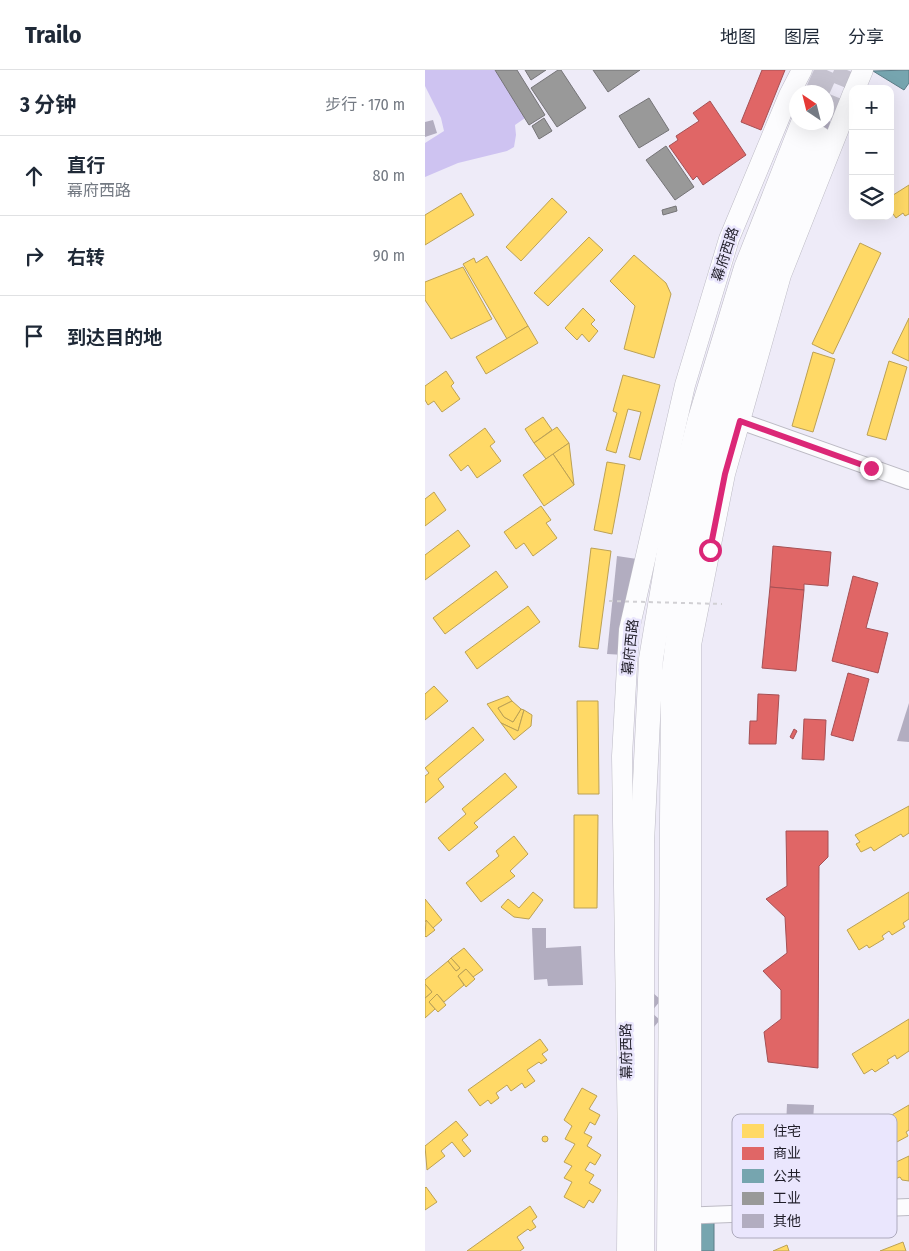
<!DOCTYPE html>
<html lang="zh">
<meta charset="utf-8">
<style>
:root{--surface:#fff;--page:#f6f6f7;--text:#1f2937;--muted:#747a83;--line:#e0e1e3}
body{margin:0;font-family:"Fira Sans Condensed","Noto Sans SC",sans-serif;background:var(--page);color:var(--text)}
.controls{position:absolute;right:15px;top:15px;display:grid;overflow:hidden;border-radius:10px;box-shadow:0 5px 20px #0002}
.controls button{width:45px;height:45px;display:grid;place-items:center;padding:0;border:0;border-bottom:1px solid var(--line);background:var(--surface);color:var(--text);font:25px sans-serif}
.compass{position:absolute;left:364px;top:15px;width:45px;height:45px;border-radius:50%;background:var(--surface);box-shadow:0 5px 20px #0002;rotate:325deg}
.stop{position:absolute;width:15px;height:15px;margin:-11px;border:4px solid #db2777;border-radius:50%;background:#fff}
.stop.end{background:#db2777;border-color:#fff;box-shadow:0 1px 5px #0008}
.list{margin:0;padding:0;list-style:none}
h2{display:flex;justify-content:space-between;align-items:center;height:65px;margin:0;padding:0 20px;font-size:21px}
h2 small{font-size:16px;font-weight:400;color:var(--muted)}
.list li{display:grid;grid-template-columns:32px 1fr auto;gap:15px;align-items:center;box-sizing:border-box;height:80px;padding:0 20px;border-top:1px solid var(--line)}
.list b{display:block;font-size:19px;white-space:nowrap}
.list p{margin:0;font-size:16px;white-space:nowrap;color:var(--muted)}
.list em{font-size:16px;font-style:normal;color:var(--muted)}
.icon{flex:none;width:28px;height:28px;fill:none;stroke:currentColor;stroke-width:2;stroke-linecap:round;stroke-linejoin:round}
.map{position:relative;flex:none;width:484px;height:1181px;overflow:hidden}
header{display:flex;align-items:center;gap:30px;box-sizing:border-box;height:70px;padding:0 25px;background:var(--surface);border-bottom:1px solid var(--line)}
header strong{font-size:24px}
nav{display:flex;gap:28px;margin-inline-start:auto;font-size:18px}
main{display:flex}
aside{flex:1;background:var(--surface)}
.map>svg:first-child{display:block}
</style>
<header>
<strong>Trailo</strong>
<nav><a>地图</a><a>图层</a><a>分享</a></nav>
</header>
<main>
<aside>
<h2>3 分钟<small>步行 · 170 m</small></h2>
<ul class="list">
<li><svg class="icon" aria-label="ahead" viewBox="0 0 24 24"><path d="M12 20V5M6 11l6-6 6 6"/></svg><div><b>直行</b><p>幕府西路</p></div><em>80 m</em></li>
<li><svg class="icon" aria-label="right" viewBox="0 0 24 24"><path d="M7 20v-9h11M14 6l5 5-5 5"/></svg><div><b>右转</b></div><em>90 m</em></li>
<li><svg class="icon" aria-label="arrive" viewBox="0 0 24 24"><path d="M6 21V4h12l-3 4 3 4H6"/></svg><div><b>到达目的地</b></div></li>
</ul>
</aside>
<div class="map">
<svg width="484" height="1181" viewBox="0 0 484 1181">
<rect width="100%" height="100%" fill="#eeebf8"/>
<path fill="#cec3f1" d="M 0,0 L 70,0 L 100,48 L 90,55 L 91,65 L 89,77 L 82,81 L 33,93 L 0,107 L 0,73 L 19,61 L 16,48 L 0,16 Z"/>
<g fill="#ffd966" stroke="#bca154">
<path d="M 484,115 L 484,144 L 480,146 L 478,143 L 471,148 L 465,140 L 465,127 Z"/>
<path d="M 36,123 L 49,145 L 0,175 L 0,145 Z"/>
<path d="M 127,128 L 142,142 L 96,191 L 81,177 Z"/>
<path d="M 164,167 L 178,180 L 123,236 L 109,223 Z"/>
<path d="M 435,173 L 456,183 L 408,284 L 387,274 Z"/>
<path d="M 209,185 L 241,213 L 246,224 L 229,288 L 199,279 L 210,236 L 185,211 Z"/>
<path d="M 62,186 L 103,256 L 82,269 L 38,194 L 49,188 L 51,193 Z"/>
<path d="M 38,197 L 67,249 L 26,269 L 0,230 L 0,212 Z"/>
<path d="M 158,238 L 170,250 L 166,254 L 173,261 L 164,272 L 157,264 L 152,270 L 140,258 Z"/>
<path d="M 484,248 L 484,291 L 467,283 Z"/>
<path d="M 103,256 L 113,273 L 61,304 L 51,287 Z"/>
<path d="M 388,282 L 410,289 L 388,362 L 367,356 Z"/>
<path d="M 464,291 L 482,297 L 461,370 L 442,365 Z"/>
<path d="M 21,301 L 29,313 L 26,316 L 35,329 L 17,342 L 9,331 L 3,335 L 0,330 L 0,316 Z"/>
<path d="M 198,305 L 235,315 L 215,390 L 204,387 L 216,342 L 203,339 L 191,383 L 181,380 L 192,343 L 188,341 Z"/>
<path d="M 118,347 L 127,360 L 109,373 L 100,359 Z"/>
<path d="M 132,357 L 144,373 L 121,389 L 109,373 Z"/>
<path d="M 60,358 L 70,372 L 65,376 L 76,391 L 52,408 L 43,395 L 36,401 L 24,385 Z"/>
<path d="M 144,373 L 149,415 L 128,384 Z"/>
<path d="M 128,384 L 149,415 L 119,436 L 98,405 Z"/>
<path d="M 182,392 L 200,395 L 187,464 L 169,460 Z"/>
<path d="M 9,422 L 21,440 L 0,456 L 0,429 Z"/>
<path d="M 116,436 L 126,450 L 121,453 L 132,468 L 108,486 L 99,473 L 91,479 L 79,462 Z"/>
<path d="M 33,460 L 45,476 L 0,510 L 0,485 Z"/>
<path d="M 166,478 L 186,481 L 173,579 L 154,577 Z"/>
<path d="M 71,501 L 83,517 L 20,564 L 8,548 Z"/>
<path d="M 103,536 L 115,552 L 52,599 L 40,582 Z"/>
<path d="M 9,616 L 23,631 L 0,650 L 0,624 Z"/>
<path d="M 83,626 L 87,631 L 73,638 L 79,647 L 88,652 L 96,639 L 99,640 L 93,661 L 76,653 L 62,634 Z"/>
<path d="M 87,631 L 96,639 L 88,652 L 79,647 L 73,638 Z"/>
<path d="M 152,631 L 173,631 L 174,724 L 153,724 Z"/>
<path d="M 99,640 L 107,645 L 106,656 L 89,670 L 76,653 L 93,661 Z"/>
<path d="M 48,657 L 59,670 L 13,709 L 19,717 L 0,733 L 0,706 L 4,703 L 0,698 Z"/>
<path d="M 80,703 L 92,717 L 49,753 L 53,757 L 24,781 L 13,768 L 41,744 L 37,739 Z"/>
<path d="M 484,736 L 484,763 L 478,767 L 476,764 L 449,781 L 446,777 L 436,782 L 431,774 L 435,772 L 430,765 Z"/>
<path d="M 149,745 L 173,745 L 172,838 L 149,838 Z"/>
<path d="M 89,766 L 103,784 L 85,801 L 90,806 L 56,832 L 41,813 L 74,786 L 71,781 Z"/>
<path d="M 108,822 L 118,830 L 104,849 L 89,847 L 76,837 L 83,829 L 94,838 Z"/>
<path d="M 484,822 L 484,849 L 478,853 L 480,857 L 467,865 L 464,861 L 457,866 L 459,869 L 444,878 L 442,875 L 434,880 L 422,860 Z"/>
<path d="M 0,829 L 17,850 L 8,858 L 0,851 Z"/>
<path d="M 1,850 L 10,860 L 1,867 L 0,866 Z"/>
<path d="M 39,878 L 58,900 L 48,907 L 41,899 L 33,906 L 39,915 L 19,932 L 12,924 L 4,932 L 10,939 L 0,948 L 0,928 L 7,922 L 0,914 L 0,910 L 23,891 L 31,901 L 35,898 L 26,888 Z"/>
<path d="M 26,888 L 35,898 L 31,901 L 23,891 Z"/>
<path d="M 41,899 L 50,909 L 41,917 L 33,906 Z"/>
<path d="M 0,914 L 7,922 L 0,928 Z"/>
<path d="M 12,924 L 21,935 L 13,942 L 4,932 Z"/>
<path d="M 484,949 L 484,981 L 472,989 L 470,985 L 462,990 L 464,993 L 450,1002 L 447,999 L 439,1004 L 427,984 Z"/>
<path d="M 115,969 L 123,980 L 117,984 L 122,990 L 116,994 L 114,992 L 102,1000 L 110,1011 L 100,1018 L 97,1013 L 86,1021 L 82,1015 L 71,1023 L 74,1028 L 66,1034 L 63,1030 L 55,1036 L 43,1020 Z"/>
<path d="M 157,1018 L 172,1026 L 164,1039 L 175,1045 L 170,1055 L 165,1052 L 159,1063 L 167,1067 L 162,1076 L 176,1085 L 170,1095 L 165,1092 L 160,1100 L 169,1105 L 164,1113 L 176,1120 L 168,1133 L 164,1130 L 159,1138 L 139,1127 L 147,1112 L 139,1108 L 147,1096 L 139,1092 L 150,1074 L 140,1069 L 147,1056 L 139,1050 Z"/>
<path d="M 484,1035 L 484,1060 L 481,1062 L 483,1066 L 470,1073 L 468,1070 L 461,1074 L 463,1078 L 449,1086 L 447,1082 L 438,1087 L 427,1068 Z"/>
<path d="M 31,1051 L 43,1065 L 37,1070 L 46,1081 L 39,1087 L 27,1072 L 16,1081 L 20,1086 L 2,1100 L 0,1076 Z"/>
<circle cx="120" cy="1069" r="3"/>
<path d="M 484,1086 L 484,1111 L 477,1110 L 475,1107 L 470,1109 L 467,1103 L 456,1109 L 452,1101 Z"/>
<path d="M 1,1117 L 12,1132 L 0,1140 L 0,1118 Z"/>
<path d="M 105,1136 L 112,1147 L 107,1151 L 111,1157 L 105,1161 L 103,1159 L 92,1167 L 99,1178 L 95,1181 L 42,1181 Z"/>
<path d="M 478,1172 L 481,1181 L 455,1181 Z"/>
<path d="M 362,1175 L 364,1181 L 348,1181 Z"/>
</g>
<g fill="#e06666" stroke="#a65054">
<path d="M 337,0 L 360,0 L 336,60 L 316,52 Z"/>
<path d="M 285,31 L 321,85 L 278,115 L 272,106 L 268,110 L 244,76 L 253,70 L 251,66 L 274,51 L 268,43 Z"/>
<path d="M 348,476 L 406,482 L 403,516 L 379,514 L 379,520 L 345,517 Z"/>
<path d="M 428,506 L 453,513 L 441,558 L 463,563 L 453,603 L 407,591 Z"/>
<path d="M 345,517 L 379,520 L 371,601 L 337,598 Z"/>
<path d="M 423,603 L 444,609 L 428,671 L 406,665 Z"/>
<path d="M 333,624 L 354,625 L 351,674 L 324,674 L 325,651 L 332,651 Z"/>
<path d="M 379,649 L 401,650 L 399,690 L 377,689 Z"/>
<path d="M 369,659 L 372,661 L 368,669 L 365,667 Z"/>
<path d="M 361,761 L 403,761 L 403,787 L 394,796 L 393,998 L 343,992 L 339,962 L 356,949 L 356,920 L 338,901 L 362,883 L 360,847 L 341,829 L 362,816 Z"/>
</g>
<g fill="#76a5af" stroke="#5c7c87">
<path d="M 484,0 L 484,13 L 479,20 L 448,1 Z"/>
<path d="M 289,1139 L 289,1181 L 248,1181 L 248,1141 Z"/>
</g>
<g fill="#999" stroke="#757477">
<path d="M 70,0 L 92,0 L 120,45 L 104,55 Z"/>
<path d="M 100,0 L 121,0 L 106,10 Z"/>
<path d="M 133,0 L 136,0 L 161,38 L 132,57 L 106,18 Z"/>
<path d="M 168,0 L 215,0 L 183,22 Z"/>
<path d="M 224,28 L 244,60 L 214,78 L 194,46 Z"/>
<path d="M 119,48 L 127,61 L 114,69 L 107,56 Z"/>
<path d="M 241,76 L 269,117 L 250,130 L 221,90 Z"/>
<path d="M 251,136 L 252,141 L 238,145 L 237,140 Z"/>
</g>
<g fill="#b2adc0">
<path d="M 8,50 L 12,63 L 0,67 L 0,52 Z"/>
<path d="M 402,50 L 408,53 L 399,72 L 372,52 L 402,52 Z"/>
<path d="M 192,486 L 212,489 L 200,585 L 182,584 Z"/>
<path d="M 484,633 L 484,672 L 472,671 Z"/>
<path d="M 107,858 L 121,858 L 121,878 L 156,876 L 158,915 L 123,916 L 122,909 L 109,910 Z"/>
<path d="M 227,922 L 236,930 L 226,942 L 235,950 L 228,958 L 210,942 Z"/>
<path d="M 362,1034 L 389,1035 L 385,1102 L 359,1101 Z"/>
</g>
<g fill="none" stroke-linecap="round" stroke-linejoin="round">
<g stroke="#c5c2cf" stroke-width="24" stroke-dasharray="24 12" stroke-linecap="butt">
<path d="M 392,22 L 402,0"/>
<path d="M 402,49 L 422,0"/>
</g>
<defs>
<g id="minor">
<path d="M 315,351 L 484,411"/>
<path d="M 254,1146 L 484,1137"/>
</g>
<g id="major">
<path d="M 430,19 L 438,0"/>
<path d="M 202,1181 L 203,1076 L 197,686 L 204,560 L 260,315 L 304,169 L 364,25 L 377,0"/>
<path d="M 266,1181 L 266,575 L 300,404 L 356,205 L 428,23"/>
</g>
<g id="highway">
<path d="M 217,1181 L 217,773 L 226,589 L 249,451 L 275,349 L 321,198 L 378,53"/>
<path d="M 244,1181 L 248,609 C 264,470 293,330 341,198 C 356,154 376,111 394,68"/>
</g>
</defs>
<use href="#minor" stroke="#bcbac4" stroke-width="18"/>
<use href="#major" stroke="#bcbac4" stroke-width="21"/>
<use href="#highway" stroke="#bcbac4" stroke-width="25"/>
<use href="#minor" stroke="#fcfcfe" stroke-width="16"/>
<use href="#major" stroke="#fcfcfe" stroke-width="20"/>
<use href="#highway" stroke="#fcfcfe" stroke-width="24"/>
<path stroke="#d1d0d4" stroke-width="2" stroke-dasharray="4 4" stroke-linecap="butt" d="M 184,531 L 297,534"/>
</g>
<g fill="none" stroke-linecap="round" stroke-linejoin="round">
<path stroke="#db2777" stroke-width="6" d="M 285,480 L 300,404 L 315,351 L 446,398"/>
</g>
<g text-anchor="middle" stroke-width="5" stroke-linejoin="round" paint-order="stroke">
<g font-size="14" fill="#201e29" stroke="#eae6fd">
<text transform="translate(300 184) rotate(-72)" y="5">幕府西路</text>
<text transform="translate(205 577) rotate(-84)" y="5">幕府西路</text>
<text transform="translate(201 981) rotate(-91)" y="5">幕府西路</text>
</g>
</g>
<rect x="307" y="1044" width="165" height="124" rx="8" fill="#eae6fd" stroke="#adaabd" stroke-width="1"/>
<rect x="317" y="1054" width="22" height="14" fill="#ffd966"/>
<rect x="317" y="1077" width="22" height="13" fill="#e06666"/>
<rect x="317" y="1099" width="22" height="14" fill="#76a5af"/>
<rect x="317" y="1122" width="22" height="13" fill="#999"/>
<rect x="317" y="1144" width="22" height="14" fill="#b2adc0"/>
<g font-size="14" fill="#201e29">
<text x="348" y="1066">住宅</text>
<text x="348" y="1088">商业</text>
<text x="348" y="1111">公共</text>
<text x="348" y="1133">工业</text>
<text x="348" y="1156">其他</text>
</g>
</svg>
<div class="controls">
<button>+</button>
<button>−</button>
<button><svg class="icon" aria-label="layers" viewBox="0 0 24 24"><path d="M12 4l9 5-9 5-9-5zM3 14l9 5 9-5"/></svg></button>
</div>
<svg class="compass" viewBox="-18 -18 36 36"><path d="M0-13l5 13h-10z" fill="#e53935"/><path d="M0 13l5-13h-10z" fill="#747a83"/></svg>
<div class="stop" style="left:285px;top:480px"></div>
<div class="stop end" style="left:446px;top:398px"></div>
</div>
</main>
